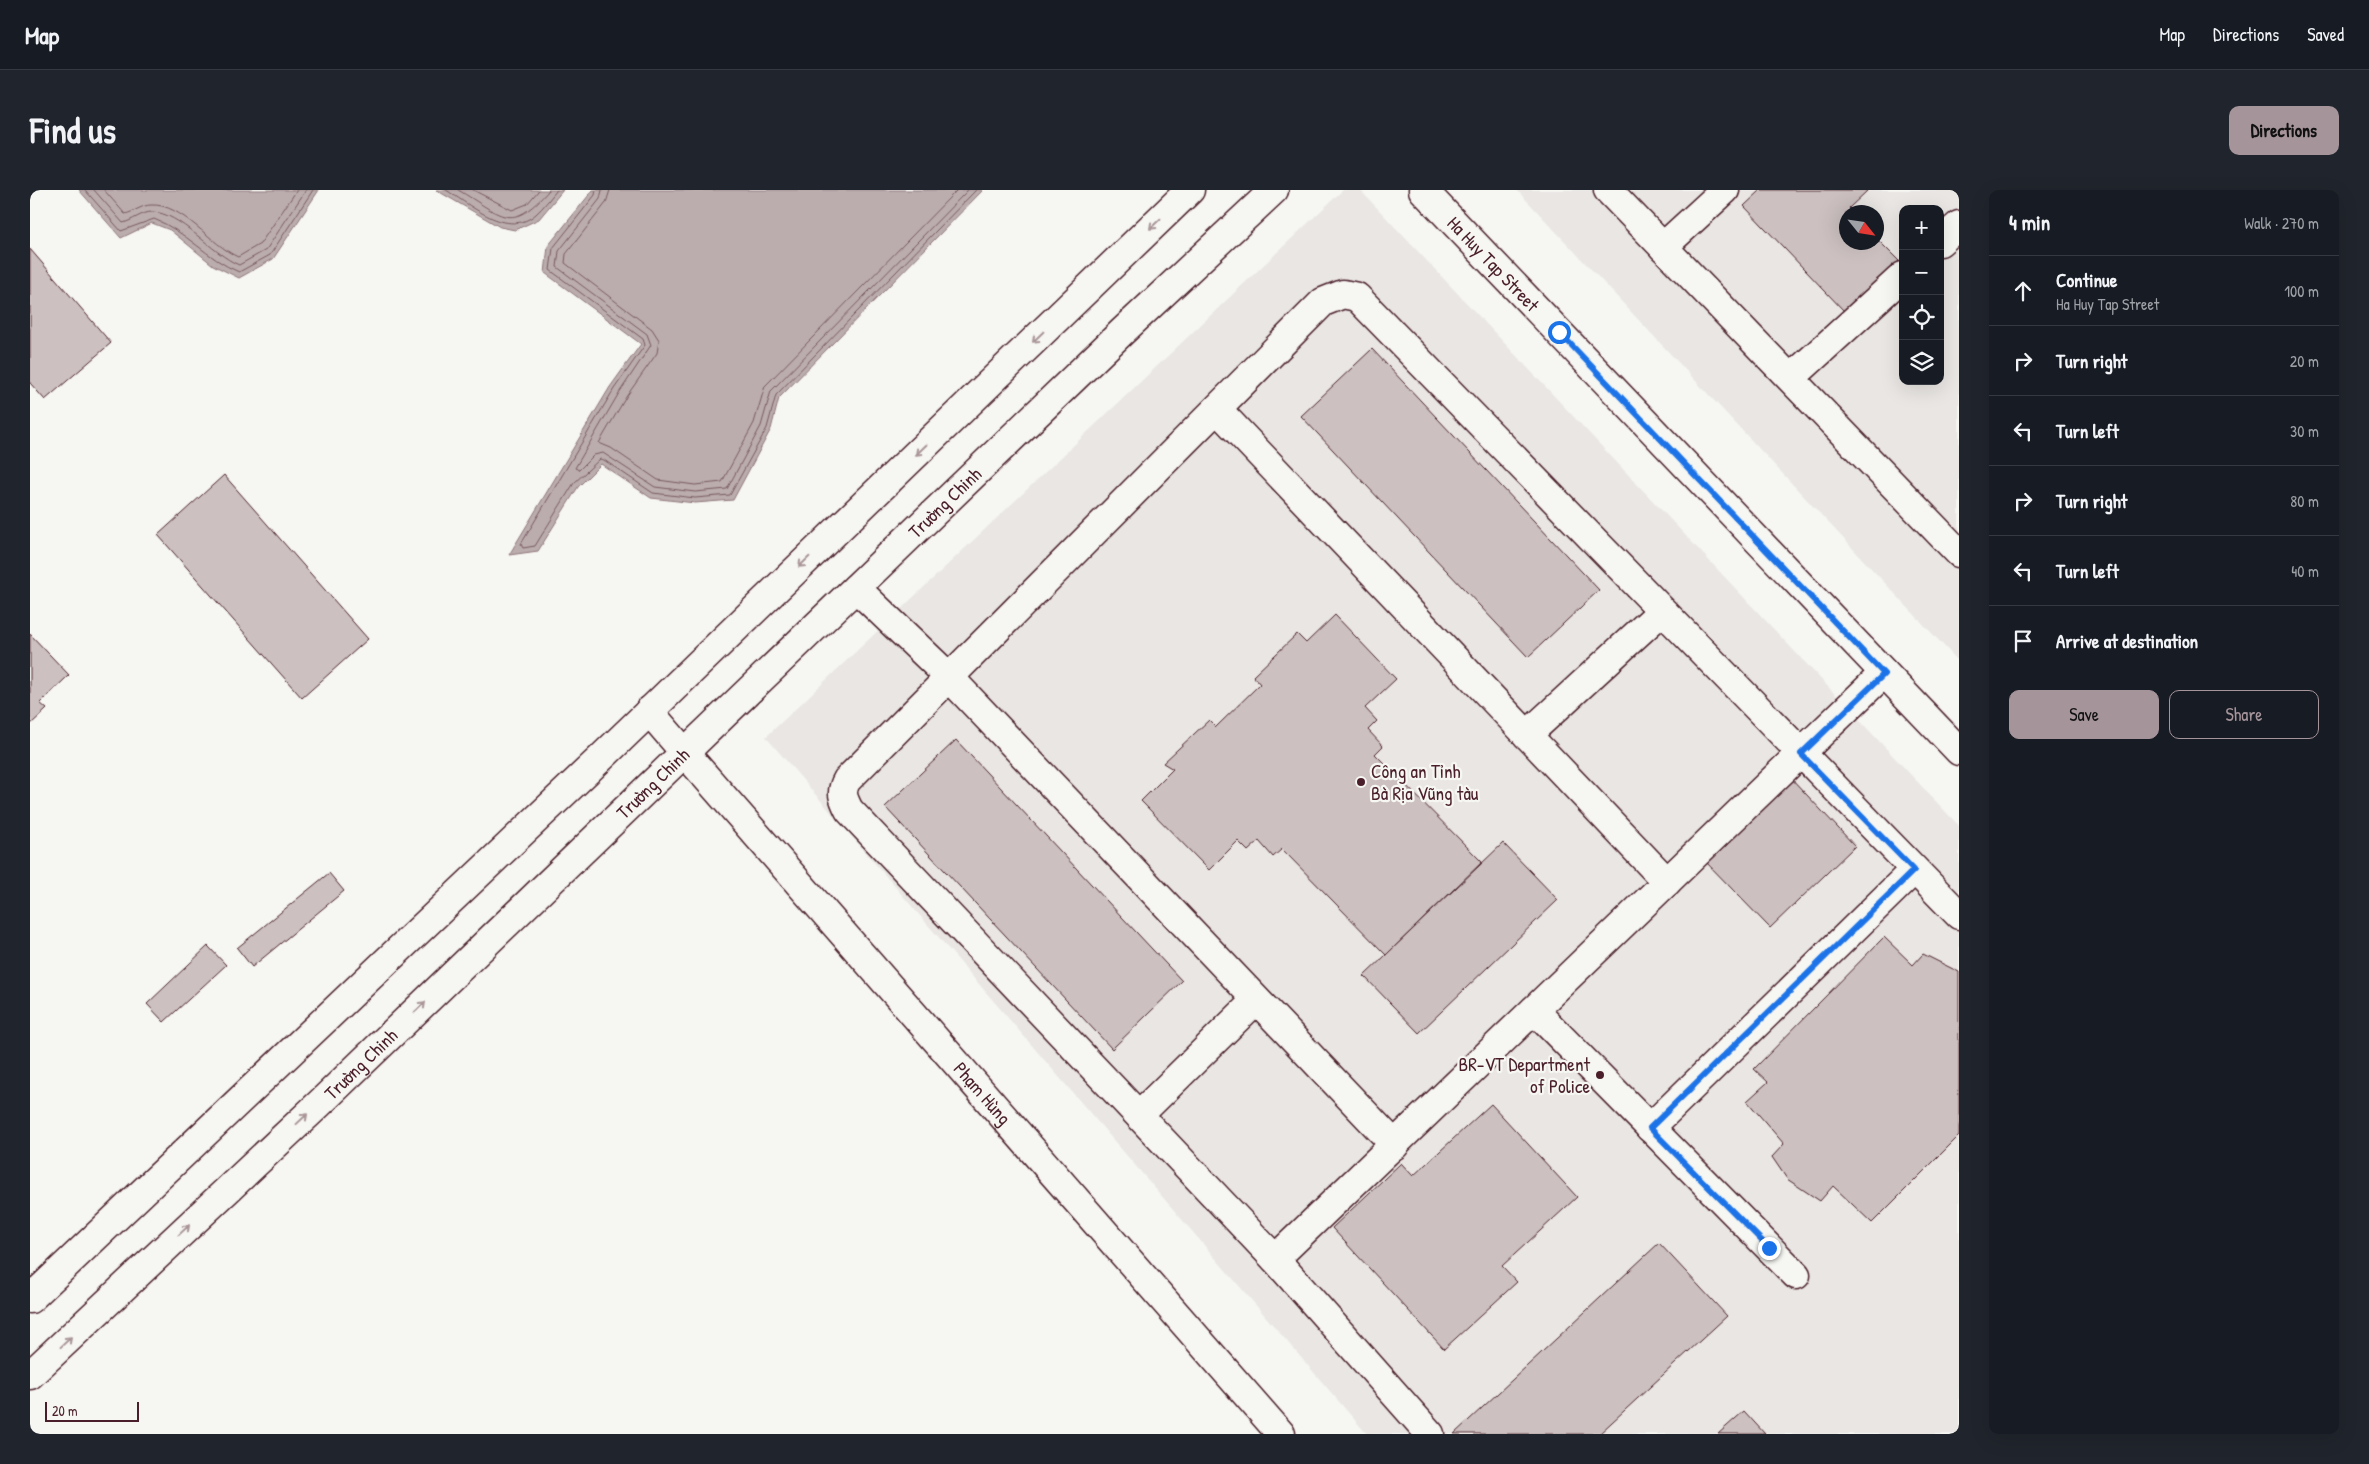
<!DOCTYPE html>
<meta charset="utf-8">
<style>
:root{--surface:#171b24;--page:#20242c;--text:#f1f3f6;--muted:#9ea1a6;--line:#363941;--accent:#a6949b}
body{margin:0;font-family:"Patrick Hand",sans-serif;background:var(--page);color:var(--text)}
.controls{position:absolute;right:15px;top:15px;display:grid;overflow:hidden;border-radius:10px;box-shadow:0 5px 20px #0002}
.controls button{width:45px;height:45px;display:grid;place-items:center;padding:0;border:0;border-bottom:1px solid var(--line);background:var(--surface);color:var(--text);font:25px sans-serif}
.compass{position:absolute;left:1809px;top:15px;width:45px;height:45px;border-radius:50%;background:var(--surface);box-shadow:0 5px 20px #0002;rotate:120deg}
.scale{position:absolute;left:15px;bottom:12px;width:94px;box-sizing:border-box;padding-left:5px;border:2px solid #4a1f2b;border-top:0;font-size:14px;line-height:18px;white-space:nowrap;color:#4a1f2b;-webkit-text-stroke:4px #f6f6f2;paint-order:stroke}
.stop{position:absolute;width:15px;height:15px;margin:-11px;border:4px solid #1a73e8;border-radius:50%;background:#fff}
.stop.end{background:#1a73e8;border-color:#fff;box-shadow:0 1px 5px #0008}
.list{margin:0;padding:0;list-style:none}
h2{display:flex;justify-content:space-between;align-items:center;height:65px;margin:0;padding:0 20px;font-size:21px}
h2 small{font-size:16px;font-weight:400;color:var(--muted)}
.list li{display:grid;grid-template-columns:32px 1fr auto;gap:15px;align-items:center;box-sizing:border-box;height:70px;padding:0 20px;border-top:1px solid var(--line)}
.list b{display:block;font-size:19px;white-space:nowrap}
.list p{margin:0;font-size:16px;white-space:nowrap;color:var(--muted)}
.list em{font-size:16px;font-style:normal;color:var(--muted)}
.actions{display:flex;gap:10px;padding:15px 20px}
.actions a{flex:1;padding:11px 0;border:1px solid var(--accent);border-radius:10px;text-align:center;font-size:18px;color:var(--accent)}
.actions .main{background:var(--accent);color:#111}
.icon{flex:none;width:28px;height:28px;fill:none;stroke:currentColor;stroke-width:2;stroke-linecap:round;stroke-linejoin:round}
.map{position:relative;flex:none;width:1929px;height:1244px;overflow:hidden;border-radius:10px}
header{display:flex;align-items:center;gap:30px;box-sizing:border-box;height:70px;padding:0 25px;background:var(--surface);border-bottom:1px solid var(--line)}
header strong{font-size:24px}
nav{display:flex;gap:28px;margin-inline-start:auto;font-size:18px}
.intro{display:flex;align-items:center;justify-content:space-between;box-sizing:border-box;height:120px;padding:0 30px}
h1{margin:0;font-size:35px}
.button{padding:12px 22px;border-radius:10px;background:var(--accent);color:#111;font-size:18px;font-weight:700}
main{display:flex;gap:30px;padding:0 30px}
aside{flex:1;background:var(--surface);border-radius:10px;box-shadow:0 5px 20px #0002}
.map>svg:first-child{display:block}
</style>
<header>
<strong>Map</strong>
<nav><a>Map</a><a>Directions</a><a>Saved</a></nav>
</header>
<div class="intro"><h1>Find us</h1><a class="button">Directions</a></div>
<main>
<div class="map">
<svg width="1929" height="1244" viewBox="0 0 1929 1244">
<rect width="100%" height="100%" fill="#f6f6f2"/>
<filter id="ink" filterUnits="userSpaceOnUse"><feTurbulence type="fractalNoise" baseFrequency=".02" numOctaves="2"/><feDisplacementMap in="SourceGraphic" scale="10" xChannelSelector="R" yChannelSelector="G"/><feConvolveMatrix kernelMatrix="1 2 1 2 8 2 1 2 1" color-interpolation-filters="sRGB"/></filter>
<g filter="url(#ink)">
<g fill="#e9e6e3" fill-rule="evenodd">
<path d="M 1313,0 L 1330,0 L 1929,636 L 1929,1244 L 1337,1244 L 736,547 Z"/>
<path d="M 1487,0 L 1929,0 L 1929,472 ZM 1873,19 L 1910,19 L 1910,191 L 1873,191 ZM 1816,22 L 1846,22 L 1846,52 L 1816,52 Z"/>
</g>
<g fill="#bbadae" stroke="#8e747a">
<path d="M 49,0 L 289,0 L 243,69 L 209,88 L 183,75 L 140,40 L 122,33 L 91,48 Z"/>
<path d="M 406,0 L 533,0 L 509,29 L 485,40 L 470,37 Z"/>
<path d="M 563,0 L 953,0 L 749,208 L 741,239 L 703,310 L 665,313 L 621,308 L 571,274 L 548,297 L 508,361 L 479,365 L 580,197 L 611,154 L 515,83 L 518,56 Z"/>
</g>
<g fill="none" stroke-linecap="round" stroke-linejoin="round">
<g stroke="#77585f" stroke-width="1">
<path d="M 55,0 L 91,41 L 124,29 C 156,41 177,69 209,82 L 240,65 L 283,0"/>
<path d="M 64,0 L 93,33 C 102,31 112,22 122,22 C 150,22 182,64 209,75 L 236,60 L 276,0"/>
<path d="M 74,0 L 95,24 C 104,22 112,15 121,15 C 152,13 181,55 208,67 L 230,54 L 267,0"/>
<path d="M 416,0 C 441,15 478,49 506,24 C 514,17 520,8 527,0"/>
<path d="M 428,0 C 472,25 480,45 519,0"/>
<path d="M 443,0 L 482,20 L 497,14 L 509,0"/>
<path d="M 566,0 L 565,5 L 523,58 L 520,80 L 613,149 L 615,155 L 584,199 L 491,354 L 493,358 L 505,356 L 544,293 L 570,269 L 574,270 L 623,303 L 665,308 L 700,305 L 737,238 L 746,205 L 946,0"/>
<path d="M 572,0 L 570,9 L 529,61 L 527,77 L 617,144 L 621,155 L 589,203 L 545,278 L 549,280 L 564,265 L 573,263 L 625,297 L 665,302 L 697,299 L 731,236 L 741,201 L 938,0"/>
<path d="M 580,0 L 576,13 L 536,64 L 535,73 L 622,139 L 629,150 L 627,163 L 596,207 L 569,253 L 581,258 L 628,290 L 665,295 L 692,292 L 724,233 L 735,196 L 927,0"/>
</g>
</g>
<g fill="#ccc1c0" stroke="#4a1f2b">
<path d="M 1731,0 L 1838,0 L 1819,18 L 1823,22 L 1816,22 L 1816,52 L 1846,52 L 1846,48 L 1869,71 L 1815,122 L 1714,16 Z"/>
<path d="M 0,59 L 81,153 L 15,210 L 0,193 Z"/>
<path d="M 1342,159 L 1569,400 L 1498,467 L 1271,226 Z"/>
<path d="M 194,285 L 338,449 L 272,508 L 128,345 Z"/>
<path d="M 1305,425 L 1366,489 L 1335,518 L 1347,531 L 1338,540 L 1353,556 L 1345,564 L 1452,672 L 1356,765 L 1252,659 L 1243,667 L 1229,651 L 1218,661 L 1208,651 L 1179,680 L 1111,611 L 1143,579 L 1133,573 L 1179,530 L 1186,537 L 1230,494 L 1223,486 L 1267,444 L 1276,453 Z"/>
<path d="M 0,444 L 39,485 L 10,513 L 17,519 L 0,535 Z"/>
<path d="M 926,550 L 1152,791 L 1082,859 L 855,617 Z"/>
<path d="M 1759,586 L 1825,656 L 1740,738 L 1673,669 Z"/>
<path d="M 1473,653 L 1528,710 L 1389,843 L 1334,786 Z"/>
<path d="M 299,683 L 314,701 L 222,777 L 207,758 Z"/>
<path d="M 1854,747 L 1883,775 L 1893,764 L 1929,782 L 1929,946 L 1842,1033 L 1803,996 L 1790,1011 L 1757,989 L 1742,967 L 1754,954 L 1717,911 L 1738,892 L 1724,879 Z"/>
<path d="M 178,756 L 196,775 L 134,832 L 117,814 Z"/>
<path d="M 1461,914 L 1547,1007 L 1472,1076 L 1487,1092 L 1414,1159 L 1302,1038 L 1371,973 L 1383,986 Z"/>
<path d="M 1629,1053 L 1697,1126 L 1569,1244 L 1424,1244 Z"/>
<path d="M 1714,1221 L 1735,1244 L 1688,1244 Z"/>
</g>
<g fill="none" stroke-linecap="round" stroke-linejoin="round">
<defs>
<g id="minor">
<path id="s1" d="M 1393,0 L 1929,561"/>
<path d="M 1578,0 L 1929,363"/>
<path d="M 1910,52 L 1929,35"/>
<path d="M 1633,57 L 1695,0"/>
<path d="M 1761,188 L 1873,86"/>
<path d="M 1187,219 L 1637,692"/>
<path d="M 826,398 L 919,487 L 1365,955"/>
<path d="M 1497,545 L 1632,421"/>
<path id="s2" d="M 655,563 L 1251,1244"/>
<path d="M 1504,820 L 1766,1085"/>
<path d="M 1109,925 L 1226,810"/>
<path d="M 1620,938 L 1884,680"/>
<path d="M 1245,1069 L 1854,483"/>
<path d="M 1400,1244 L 1245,1069 L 819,620 C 813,608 810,602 817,590 L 1293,112 L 1313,104 L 1327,107 L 1929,725"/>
</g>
<g id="highway">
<path d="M 619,521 L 655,563"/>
<path d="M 0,1109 L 572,567 L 1160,0"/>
<path id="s3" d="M 0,1185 L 289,914 L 1093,141 L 1244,0"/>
</g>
</defs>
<use href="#minor" stroke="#4a1f2b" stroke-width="31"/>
<use href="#highway" stroke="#4a1f2b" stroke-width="31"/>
<use href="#minor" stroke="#f6f6f2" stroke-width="28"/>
<use href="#highway" stroke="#f6f6f2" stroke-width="28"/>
</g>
<defs><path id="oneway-shaft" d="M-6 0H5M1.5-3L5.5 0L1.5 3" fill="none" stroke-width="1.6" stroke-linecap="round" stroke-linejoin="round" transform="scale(1.25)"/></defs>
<g stroke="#a99598">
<use href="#oneway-shaft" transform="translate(1125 34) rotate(136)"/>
<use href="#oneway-shaft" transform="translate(1008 147) rotate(136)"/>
<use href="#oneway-shaft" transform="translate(891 260) rotate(136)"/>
<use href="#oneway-shaft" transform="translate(774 372) rotate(136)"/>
<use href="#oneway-shaft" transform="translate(390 817) rotate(-44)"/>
<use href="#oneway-shaft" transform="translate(272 929) rotate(-43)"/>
<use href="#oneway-shaft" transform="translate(154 1040) rotate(-43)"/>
<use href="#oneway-shaft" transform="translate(36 1152) rotate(-43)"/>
</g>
</g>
<g fill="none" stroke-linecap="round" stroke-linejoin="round" filter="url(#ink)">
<path stroke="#1a73e8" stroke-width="6" d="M 1529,142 L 1854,484 L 1771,564 L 1884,680 L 1620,938 L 1739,1058"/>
</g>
<g fill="#4a1f2b" stroke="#f6f6f2" stroke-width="2">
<circle cx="1331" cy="592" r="5"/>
<circle cx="1570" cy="885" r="5"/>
</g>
<g text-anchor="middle" stroke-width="4.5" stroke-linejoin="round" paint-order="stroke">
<g font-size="19" fill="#4a1f2b" stroke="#f6f6f2">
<text dy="7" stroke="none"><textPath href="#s1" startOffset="102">Ha Huy Tap Street</textPath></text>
<text dy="7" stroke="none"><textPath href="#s3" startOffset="1264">Trường Chinh</textPath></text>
<text dy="7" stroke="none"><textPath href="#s3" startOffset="859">Trường Chinh</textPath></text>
<text dy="7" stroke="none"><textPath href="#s3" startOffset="454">Trường Chinh</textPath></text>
<text dy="7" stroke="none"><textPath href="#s2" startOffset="452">Phạm Hùng</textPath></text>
</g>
<g font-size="19" fill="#4a1f2b" stroke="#f6f6f2" text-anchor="start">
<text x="1341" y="588">Công an Tỉnh<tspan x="1341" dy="22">Bà Rịa Vũng tàu</tspan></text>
<text x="1560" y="881" text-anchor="end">BR-VT Department<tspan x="1560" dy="22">of Police</tspan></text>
</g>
</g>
</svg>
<div class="controls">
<button>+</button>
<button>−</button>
<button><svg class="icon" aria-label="locate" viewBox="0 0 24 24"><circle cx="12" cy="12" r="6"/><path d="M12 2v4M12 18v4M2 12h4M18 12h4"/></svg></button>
<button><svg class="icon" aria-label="layers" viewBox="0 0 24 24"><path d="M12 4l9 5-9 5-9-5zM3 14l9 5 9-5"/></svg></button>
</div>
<svg class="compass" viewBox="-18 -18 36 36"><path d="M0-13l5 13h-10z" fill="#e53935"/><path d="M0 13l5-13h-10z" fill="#9ea1a6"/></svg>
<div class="scale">20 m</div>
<div class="stop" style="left:1529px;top:142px"></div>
<div class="stop end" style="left:1739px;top:1058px"></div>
</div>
<aside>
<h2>4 min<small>Walk · 270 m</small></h2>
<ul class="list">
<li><svg class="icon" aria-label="ahead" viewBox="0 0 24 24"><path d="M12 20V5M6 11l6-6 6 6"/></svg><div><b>Continue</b><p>Ha Huy Tap Street</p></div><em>100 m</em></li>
<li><svg class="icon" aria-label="right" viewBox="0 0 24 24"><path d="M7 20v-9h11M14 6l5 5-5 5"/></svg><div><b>Turn right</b></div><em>20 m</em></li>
<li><svg class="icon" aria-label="left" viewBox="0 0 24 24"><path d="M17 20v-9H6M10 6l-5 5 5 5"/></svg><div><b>Turn left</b></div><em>30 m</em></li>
<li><svg class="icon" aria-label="right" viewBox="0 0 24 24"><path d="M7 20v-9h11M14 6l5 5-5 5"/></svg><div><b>Turn right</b></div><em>80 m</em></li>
<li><svg class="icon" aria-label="left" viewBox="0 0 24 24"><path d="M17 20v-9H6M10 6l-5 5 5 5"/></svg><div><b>Turn left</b></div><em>40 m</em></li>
<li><svg class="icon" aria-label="arrive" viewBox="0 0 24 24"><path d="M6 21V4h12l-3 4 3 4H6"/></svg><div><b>Arrive at destination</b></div></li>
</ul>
<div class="actions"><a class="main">Save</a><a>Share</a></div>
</aside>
</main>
